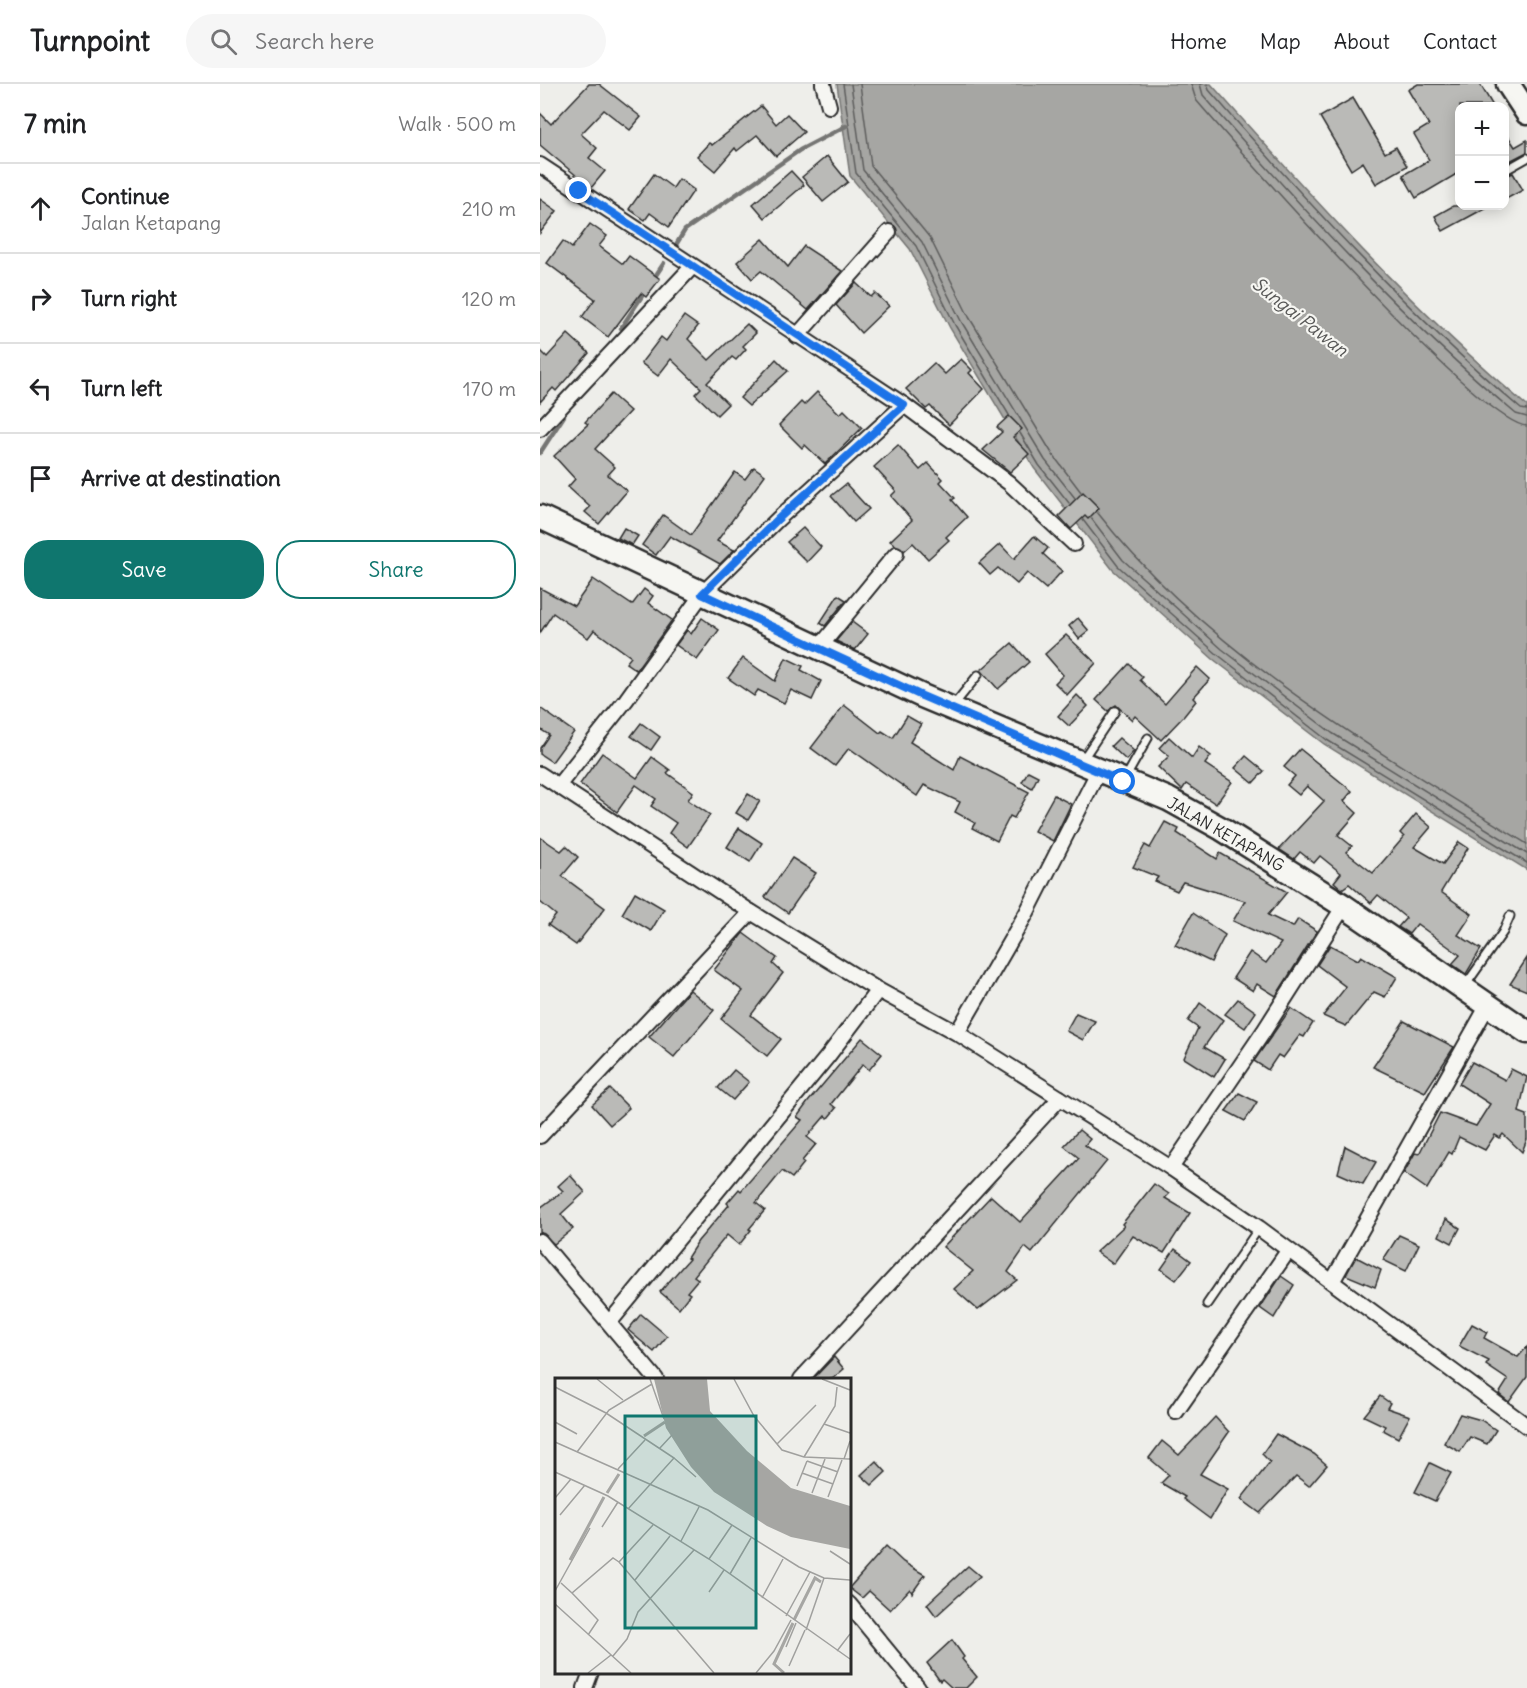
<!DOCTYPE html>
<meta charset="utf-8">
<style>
:root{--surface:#fff;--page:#f6f6f6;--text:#202124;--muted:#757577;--line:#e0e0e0;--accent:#0f766e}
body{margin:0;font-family:Delius,sans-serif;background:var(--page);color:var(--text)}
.controls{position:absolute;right:18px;top:18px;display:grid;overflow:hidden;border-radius:12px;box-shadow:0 3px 15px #0003}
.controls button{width:54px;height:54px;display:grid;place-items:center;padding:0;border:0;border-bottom:2px solid var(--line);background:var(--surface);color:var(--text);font:30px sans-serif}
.stop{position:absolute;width:18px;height:18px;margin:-14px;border:4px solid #1a73e8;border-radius:50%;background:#fff}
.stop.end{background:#1a73e8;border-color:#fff;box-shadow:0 2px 6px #0008}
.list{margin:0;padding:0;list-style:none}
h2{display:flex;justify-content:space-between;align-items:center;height:78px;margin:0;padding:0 24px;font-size:26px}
h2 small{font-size:20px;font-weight:400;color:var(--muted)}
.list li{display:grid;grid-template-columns:39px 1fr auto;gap:18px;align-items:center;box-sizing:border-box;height:90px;padding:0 24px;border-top:2px solid var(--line)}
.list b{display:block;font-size:22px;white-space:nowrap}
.list p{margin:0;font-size:20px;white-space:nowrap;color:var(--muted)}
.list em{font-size:20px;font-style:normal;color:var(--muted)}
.actions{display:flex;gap:12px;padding:18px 24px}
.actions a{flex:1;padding:14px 0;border:2px solid var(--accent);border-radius:24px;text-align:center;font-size:21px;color:var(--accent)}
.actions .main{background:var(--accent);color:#fff}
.icon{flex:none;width:33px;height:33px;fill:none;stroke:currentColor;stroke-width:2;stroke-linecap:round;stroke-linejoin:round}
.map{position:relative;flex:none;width:987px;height:1604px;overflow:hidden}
header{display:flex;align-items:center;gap:36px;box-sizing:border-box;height:84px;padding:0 30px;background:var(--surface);border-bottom:2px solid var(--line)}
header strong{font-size:28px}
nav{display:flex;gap:33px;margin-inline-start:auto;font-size:21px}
.search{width:420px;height:54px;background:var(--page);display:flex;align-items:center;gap:15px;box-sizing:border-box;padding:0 21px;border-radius:33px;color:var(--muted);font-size:22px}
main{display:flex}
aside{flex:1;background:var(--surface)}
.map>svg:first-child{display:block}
</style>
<header>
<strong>Turnpoint</strong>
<div class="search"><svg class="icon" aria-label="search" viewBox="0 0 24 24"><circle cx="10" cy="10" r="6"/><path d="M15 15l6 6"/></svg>Search here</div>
<nav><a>Home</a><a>Map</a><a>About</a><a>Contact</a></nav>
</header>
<main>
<aside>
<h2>7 min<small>Walk · 500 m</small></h2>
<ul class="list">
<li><svg class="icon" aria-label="ahead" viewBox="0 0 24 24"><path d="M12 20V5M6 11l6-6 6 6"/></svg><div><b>Continue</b><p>Jalan Ketapang</p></div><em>210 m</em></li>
<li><svg class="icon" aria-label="right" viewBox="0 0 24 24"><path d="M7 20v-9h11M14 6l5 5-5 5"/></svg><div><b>Turn right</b></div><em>120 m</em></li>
<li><svg class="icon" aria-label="left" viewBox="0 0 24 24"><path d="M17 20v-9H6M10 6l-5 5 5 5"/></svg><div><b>Turn left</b></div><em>170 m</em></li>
<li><svg class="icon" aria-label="arrive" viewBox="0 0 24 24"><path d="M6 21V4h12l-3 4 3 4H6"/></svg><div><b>Arrive at destination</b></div></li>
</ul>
<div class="actions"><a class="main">Save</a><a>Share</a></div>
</aside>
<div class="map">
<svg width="987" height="1604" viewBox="0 0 987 1604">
<rect width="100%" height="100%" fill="#eeeeea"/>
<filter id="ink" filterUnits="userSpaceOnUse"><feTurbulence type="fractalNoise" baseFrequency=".0167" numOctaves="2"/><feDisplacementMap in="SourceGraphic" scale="12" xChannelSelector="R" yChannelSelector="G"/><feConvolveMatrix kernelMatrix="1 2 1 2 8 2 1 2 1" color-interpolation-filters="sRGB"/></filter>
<g filter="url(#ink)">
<path fill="#a6a6a3" stroke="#757573" stroke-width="1.5" d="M 297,0 L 671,0 C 772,114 871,223 987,322 L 987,786 L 784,660 L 673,575 L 573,486 L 494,384 L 410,244 L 370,165 L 310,92 Z"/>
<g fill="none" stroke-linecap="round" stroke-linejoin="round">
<g stroke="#5c5c5b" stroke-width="1.5">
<path d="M 303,0 L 316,89 L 376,162 L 415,241 L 469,331"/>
<path d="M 311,0 L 323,86 L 382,158 L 421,237 L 505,376 L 535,414"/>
<path d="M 320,0 L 331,82 L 390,154 L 429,233 L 513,371 L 541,408"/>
<path d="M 651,0 L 656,16 C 698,65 941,341 987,342"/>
<path d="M 660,0 L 663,11 C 761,124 862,234 976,330 L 987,333"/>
<path d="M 667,0 L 669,6 C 767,118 867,228 981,325 L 987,326"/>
<path d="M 480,349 L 499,381 L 529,419"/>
<path d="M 557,428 C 667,569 837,667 987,760"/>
<path d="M 551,434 L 583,476 L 682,565 L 792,649 L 987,770"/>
<path d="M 543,436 L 578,482 L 677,570 L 787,656 L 987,779"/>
</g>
<g stroke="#757573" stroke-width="4.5">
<path d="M 137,159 L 145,146 L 260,66 L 306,42"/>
<path d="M 112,197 L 124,179"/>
<path d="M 81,244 L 106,206"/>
<path d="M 0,369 L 24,332"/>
</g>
</g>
<g fill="#babab7" stroke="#2b2b2b" stroke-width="1.5">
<path d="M 49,0 L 59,0 L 101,33 L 90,46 L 64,26 L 41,50 L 57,64 L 49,74 L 65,87 L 51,104 L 0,61 L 0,29 L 11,40 Z"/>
<path d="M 878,0 L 940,0 L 953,22 L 920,22 L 920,88 L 876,114 L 863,91 L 889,76 L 874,50 L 889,41 L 868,6 Z"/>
<path d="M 813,14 L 845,69 L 856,63 L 867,82 L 836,100 L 823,78 L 811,86 L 780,33 Z"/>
<path d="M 221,22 L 236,40 L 247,30 L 264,48 L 236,72 L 217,51 L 197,67 L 195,64 L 175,87 L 157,72 L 169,59 L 172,61 Z"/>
<path d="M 964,46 L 975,63 L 987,56 L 987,68 L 964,80 Z"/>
<path d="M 287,72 L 308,98 L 283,118 L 262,93 Z"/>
<path d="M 251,87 L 264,101 L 225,134 L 213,120 Z"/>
<path d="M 973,89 L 983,106 L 964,116 L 964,93 Z"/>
<path d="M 114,90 L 133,104 L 139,95 L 154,106 L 129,143 L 110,129 L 105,136 L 89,125 Z"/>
<path d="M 0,115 L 17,127 L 0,149 Z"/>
<path d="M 913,122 L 949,122 L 903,147 L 895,132 Z"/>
<path d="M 50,140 L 67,152 L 59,162 L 83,180 L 89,172 L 120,195 L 106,213 L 101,209 L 68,253 L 42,233 L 55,215 L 7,179 L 23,157 L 32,164 Z"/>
<path d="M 223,155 L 248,183 L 264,162 L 302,187 L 268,226 L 221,187 L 212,195 L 197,178 Z"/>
<path d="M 316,199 L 331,213 L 335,209 L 349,222 L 321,249 L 296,221 Z"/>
<path d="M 144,232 L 158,242 L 148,255 L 169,276 L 207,240 L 216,249 L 203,262 L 206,265 L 196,276 L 192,273 L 167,299 L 188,320 L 177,331 L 155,310 L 161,304 L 131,275 L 118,292 L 101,279 L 121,253 L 126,257 Z"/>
<path d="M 28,250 L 49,269 L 16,307 L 13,304 L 0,318 L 0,266 L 7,273 Z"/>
<path d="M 236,275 L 248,287 L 209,322 L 200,314 Z"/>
<path d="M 421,275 L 432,286 L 429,289 L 444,305 L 409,341 L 390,322 L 386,325 L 366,305 L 394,279 L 405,290 Z"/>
<path d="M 277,308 L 300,330 L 304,326 L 322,344 L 285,380 L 265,361 L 262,364 L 239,341 L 261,318 L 264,321 Z"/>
<path d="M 71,310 L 90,327 L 55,365 L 75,383 L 68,391 L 87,407 L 59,440 L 45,428 L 50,423 L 28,403 L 35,395 L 14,372 L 48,340 L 45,338 Z"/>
<path d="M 469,332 L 482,345 L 473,353 L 489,370 L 470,388 L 443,366 L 462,348 L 457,343 Z"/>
<path d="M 358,361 L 380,386 L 388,379 L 403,395 L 400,398 L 415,414 L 412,416 L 427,433 L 406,453 L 409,456 L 388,475 L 373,459 L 364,467 L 350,457 L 372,436 L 351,412 L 356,407 L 334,383 Z"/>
<path d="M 214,383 L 225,391 L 177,457 L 194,466 L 180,480 L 130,452 L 116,471 L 102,461 L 123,431 L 151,451 L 195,388 L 205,395 Z"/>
<path d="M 306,400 L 329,425 L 314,438 L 291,412 Z"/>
<path d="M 543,408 L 559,424 L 548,435 L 545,432 L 531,445 L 519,432 Z"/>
<path d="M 84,444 L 98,452 L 92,461 L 78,454 Z"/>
<path d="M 263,444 L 281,463 L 267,478 L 247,458 Z"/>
<path d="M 494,452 L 508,464 L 503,470 L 522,487 L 506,505 L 487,489 L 477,500 L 458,484 L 450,491 L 439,479 L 460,460 L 474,475 Z"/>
<path d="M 53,495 L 92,521 L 104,505 L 113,512 L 108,519 L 132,536 L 96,586 L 86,579 L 91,573 L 54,546 L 48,554 L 13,529 L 0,549 L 0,504 L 34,522 Z"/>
<path d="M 298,511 L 306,516 L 285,542 L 280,539 Z"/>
<path d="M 162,534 L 179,546 L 157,576 L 136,561 L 147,546 L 151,550 Z"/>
<path d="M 538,534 L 549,547 L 539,555 L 529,542 Z"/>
<path d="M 312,538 L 328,550 L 315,566 L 296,557 Z"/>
<path d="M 526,551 L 556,579 L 527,611 L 515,599 L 523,591 L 505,570 Z"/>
<path d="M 472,559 L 489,578 L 458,605 L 441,586 Z"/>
<path d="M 203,574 L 235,597 L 246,574 L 263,582 L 261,586 L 281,597 L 272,616 L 251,606 L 244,619 L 218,606 L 214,612 L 188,594 Z"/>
<path d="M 589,580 L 603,593 L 600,596 L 625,620 L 657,583 L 670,595 L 653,614 L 656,617 L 644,632 L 621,656 L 595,632 L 592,636 L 576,621 L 568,627 L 556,616 Z"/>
<path d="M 537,611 L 548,622 L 529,642 L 518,632 Z"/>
<path d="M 304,621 L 340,649 L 342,647 L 353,654 L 367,632 L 381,640 L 370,658 L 414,686 L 420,672 L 489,708 L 474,734 L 470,732 L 457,757 L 432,744 L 435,739 L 415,728 L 420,718 L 384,701 L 377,712 L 309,664 L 295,682 L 271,664 Z"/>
<path d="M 0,624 L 34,648 L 12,678 L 0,670 L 0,664 L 9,651 L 0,645 Z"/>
<path d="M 101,639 L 120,653 L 111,666 L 91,652 Z"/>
<path d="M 629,653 L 652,674 L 659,663 L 671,672 L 665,680 L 692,698 L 676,720 L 646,700 L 642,706 L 618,683 L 629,672 L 619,664 Z"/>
<path d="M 579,654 L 594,667 L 586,676 L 571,662 Z"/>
<path d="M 760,665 L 812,707 L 804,717 L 817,729 L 798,751 L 812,762 L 806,768 L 833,789 L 864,753 L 860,749 L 876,730 L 891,743 L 874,763 L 903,780 L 919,758 L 928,764 L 901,808 L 932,830 L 918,851 L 941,865 L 926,890 L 912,880 L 920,871 L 877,840 L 869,850 L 858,843 L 866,834 L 838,811 L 831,819 L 809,800 L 802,805 L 794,798 L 801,789 L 780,772 L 774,779 L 760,768 L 754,775 L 739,765 L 784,717 L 767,702 L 759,711 L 747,701 L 755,692 L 744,683 Z"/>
<path d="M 62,669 L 97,694 L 112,673 L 130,686 L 127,689 L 153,708 L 148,716 L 170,731 L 148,763 L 129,749 L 136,739 L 111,722 L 116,715 L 96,701 L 77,728 L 40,700 Z"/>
<path d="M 706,672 L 724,687 L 713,699 L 695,684 Z"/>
<path d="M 488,687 L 498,692 L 492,704 L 482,698 Z"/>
<path d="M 208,710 L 220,717 L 208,736 L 196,729 Z"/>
<path d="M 514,711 L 531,720 L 513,757 L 494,747 Z"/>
<path d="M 625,738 L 639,745 L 637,749 L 677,775 L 680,769 L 747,808 L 728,831 L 753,843 L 758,835 L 777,847 L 736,912 L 717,900 L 713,907 L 693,894 L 710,868 L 726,879 L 741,859 L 693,837 L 705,817 L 643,798 L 637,807 L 615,797 L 618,793 L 593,783 L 605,761 L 610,764 Z"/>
<path d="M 199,744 L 222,759 L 210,778 L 187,763 Z"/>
<path d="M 0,753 L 21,767 L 26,762 L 38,773 L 22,792 L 65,824 L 36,861 L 8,841 L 16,831 L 0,818 Z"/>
<path d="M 252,774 L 276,789 L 248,829 L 225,813 Z"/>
<path d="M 95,808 L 124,825 L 111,847 L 82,830 Z"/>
<path d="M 653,829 L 685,851 L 671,878 L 635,861 Z"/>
<path d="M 203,849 L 237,874 L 233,880 L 243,889 L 211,931 L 241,955 L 227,972 L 181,935 L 203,907 L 174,886 Z"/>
<path d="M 790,861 L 818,876 L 821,872 L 857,893 L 845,913 L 834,908 L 806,942 L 783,932 L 806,903 L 777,881 Z"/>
<path d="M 987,874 L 987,907 L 970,900 Z"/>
<path d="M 150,906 L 174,926 L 134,973 L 109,953 Z"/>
<path d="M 698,915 L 716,928 L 705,944 L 685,930 Z"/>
<path d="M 660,919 L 683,936 L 664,963 L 685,975 L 674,993 L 644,974 L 658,944 L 648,937 Z"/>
<path d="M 751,924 L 773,939 L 764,953 L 760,951 L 743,974 L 738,971 L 728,986 L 714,977 Z"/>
<path d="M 536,929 L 555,937 L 543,956 L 526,947 Z"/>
<path d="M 864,937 L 914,963 L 885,1008 L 833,983 Z"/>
<path d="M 322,954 L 342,970 L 329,986 L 323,980 L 291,1020 L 296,1024 L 288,1034 L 285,1032 L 267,1053 L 276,1060 L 262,1077 L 264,1079 L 252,1094 L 242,1087 L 216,1119 L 225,1126 L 209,1145 L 211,1146 L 199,1161 L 187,1151 L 154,1192 L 158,1195 L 147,1208 L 150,1210 L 139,1224 L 120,1208 L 149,1175 L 147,1174 L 158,1157 L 189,1121 L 187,1119 L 199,1105 L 201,1107 L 262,1036 L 257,1033 L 268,1018 Z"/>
<path d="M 932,978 L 965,996 L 971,985 L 987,993 L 979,1028 L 987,1031 L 987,1055 L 982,1068 L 963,1050 L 960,1054 L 955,1051 L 945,1066 L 919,1053 L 912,1070 L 909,1068 L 887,1105 L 864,1089 L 875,1069 L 879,1070 L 900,1029 L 936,1042 L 950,1020 L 919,1000 Z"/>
<path d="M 194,986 L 209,998 L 193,1016 L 178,1004 Z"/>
<path d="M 70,1005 L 89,1024 L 70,1041 L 52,1021 Z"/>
<path d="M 699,1009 L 717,1018 L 705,1037 L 686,1027 Z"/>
<path d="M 539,1046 L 550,1055 L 545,1061 L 567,1077 L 492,1169 L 485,1163 L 468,1188 L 477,1196 L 438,1226 L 414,1205 L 433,1187 L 403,1163 L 451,1112 L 480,1138 L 539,1074 L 524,1062 Z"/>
<path d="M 805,1062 L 836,1078 L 823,1100 L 798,1089 Z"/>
<path d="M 30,1091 L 45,1108 L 21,1130 L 33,1145 L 14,1160 L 0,1148 L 0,1124 L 23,1107 L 18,1102 Z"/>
<path d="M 614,1100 L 629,1110 L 625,1114 L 650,1129 L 624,1169 L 593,1152 L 573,1180 L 556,1168 L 584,1142 L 582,1140 Z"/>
<path d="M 906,1135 L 920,1144 L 912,1159 L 899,1152 Z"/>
<path d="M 859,1151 L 879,1160 L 866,1187 L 843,1176 Z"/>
<path d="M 635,1165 L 651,1177 L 636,1196 L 621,1185 Z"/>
<path d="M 816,1173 L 841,1186 L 835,1203 L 806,1191 Z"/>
<path d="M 741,1192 L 754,1201 L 734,1234 L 720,1224 Z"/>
<path d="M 101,1230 L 127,1252 L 114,1268 L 88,1246 Z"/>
<path d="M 932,1240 L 947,1248 L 944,1254 L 978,1273 L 987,1263 L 987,1293 L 969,1318 L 959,1310 L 968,1296 L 946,1281 L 949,1277 L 919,1262 Z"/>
<path d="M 294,1273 L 304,1285 L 292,1295 L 273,1295 Z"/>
<path d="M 840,1312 L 850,1319 L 847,1324 L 870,1332 L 858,1354 L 843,1346 L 845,1342 L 824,1332 Z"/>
<path d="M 920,1330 L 941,1336 L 956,1346 L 947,1360 L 930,1353 L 920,1368 L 904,1359 Z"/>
<path d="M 675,1333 L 689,1348 L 660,1390 L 688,1405 L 670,1435 L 643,1415 L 645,1413 L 621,1399 L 629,1391 L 609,1374 L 622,1357 L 639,1371 Z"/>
<path d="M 736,1350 L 774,1370 L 787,1381 L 769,1402 L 756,1392 L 720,1429 L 701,1415 L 730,1378 L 722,1370 Z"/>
<path d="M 336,1377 L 346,1388 L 332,1401 L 321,1391 Z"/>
<path d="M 890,1379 L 911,1389 L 895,1417 L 875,1408 Z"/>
<path d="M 346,1462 L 363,1478 L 385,1491 L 372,1509 L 370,1505 L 350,1526 L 329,1507 L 322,1514 L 309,1504 Z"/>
<path d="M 428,1482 L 440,1492 L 396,1532 L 387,1520 Z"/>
<path d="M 412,1556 L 424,1573 L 422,1575 L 437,1593 L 426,1604 L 412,1604 L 402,1595 L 400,1597 L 387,1579 Z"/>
</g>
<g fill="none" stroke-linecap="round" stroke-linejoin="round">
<defs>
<g id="lane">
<path d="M 964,87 L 987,74"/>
<path d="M 413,622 L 438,591"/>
<path d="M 543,675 L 575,627"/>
<path d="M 586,693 L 608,654"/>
<path d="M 925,902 L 963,848 L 970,832"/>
<path d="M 667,1220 L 719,1144"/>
</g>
<g id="street">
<path d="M 283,0 L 289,22"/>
<path d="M 0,81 L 364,321 L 238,435 L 162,510 L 86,616 L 18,702"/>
<path d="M 257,252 L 349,148"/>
<path d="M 364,321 L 469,399 L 534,460"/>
<path d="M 0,345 L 152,183"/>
<path d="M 279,564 L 356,470"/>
<path d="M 0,690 L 211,828 L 338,906 L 417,949 L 631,1084 L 719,1144 L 987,1342"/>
<path d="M 417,949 L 486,830 L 558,688"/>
<path d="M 0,1052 L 211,828"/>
<path d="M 631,1084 L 724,947 L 804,822"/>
<path d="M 0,1157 L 116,1295"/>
<path d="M 792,1198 L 948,921"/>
<path d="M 70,1238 L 288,972 L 338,906"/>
<path d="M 261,1295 L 520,1014"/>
<path d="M 636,1328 L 748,1167"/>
<path d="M 309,1520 L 378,1604"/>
<path d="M 45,1604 L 51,1588"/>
</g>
<g id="primary">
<path d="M 968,0 L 987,29"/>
<path d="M 0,433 L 382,612 L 628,715 L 682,745 L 804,822 L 987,948"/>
</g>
</defs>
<use href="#lane" stroke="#2b2b2b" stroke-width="11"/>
<use href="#street" stroke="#2b2b2b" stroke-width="18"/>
<use href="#primary" stroke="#2b2b2b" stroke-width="27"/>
<use href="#lane" stroke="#f6f6f2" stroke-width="7"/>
<use href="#street" stroke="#f6f6f2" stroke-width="14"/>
<use href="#primary" stroke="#f6f6f2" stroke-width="22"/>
</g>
</g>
<g fill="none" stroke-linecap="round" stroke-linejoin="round" filter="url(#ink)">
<path stroke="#1a73e8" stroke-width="8" d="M 39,107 L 364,321 L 238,435 L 162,510 L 382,612 L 583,698"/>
</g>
<g text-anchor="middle" stroke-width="4.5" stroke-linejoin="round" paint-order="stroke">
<g font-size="16" fill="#2b2b2b" stroke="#f6f6f2">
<text transform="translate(686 750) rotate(30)" y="6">JALAN KETAPANG</text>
</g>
<g font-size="18" font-style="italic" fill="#565655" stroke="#f6f6f2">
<text transform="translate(760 233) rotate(38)" y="6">Sungai Pawan</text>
</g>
</g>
<g transform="translate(15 1294)">
<rect width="296" height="296" fill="#eeeeea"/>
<path d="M 99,1 L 152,1 L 155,33 L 192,73 L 236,110 L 295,128 L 295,171 L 236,159 L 212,148 L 159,114 L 136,89 L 111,50 Z" fill="#a6a6a3"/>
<path fill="none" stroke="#a6a6a3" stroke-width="3" d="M 89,58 L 110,44M 52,115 L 64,96M 15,182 L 49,119M 239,242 L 260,200 L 266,204M 229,295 L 219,286 L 238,245"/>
<path fill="none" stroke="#a0a09e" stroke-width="1.5" d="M 42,1 L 68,22M 95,1 L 109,41M 179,1 L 199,38 L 227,72 L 249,79 L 295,81M 267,1 L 295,12M 0,9 L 51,35 L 119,80 L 73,131M 0,44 L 22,56M 269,46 L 295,55M 0,64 L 153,132 L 244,189 L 269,200 L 295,202M 222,66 L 261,27M 104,71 L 117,57M 22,74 L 54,32 L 97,6M 249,79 L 280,28 L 282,9M 119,80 L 141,99M 289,81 L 295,63M 252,83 L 283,94M 63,91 L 90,62M 0,94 L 53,118 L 154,181 L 295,281M 247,95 L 278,106M 242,108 L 252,83M 257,115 L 270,81M 273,119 L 287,82M 0,120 L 16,101M 5,137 L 30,107M 98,147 L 64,184 L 159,295M 47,149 L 63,124M 126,163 L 144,129M 275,173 L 295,186M 154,181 L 177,147M 175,196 L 196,160M 80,202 L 115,158M 6,205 L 17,215 L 58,180 L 64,184M 0,213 L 35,150M 154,214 L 169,192M 17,215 L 43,242 L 33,257M 207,220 L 228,181M 0,226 L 76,295M 231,238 L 255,194M 251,252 L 269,200M 231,269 L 241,245M 282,273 L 295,256M 58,278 L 72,261 L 83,234 L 139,172M 234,288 L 250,252M 33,295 L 56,277M 201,295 L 219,273 L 236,242"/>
<path fill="#0f766e" fill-opacity="0.15" stroke="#0f766e" stroke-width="3" d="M 70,38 L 201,38 L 201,250 L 70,250 Z"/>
<rect width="296" height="296" fill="none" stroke="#2b2b2b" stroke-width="3"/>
</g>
</svg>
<div class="controls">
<button>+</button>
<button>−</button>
</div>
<div class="stop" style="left:583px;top:698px"></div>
<div class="stop end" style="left:39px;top:107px"></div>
</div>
</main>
